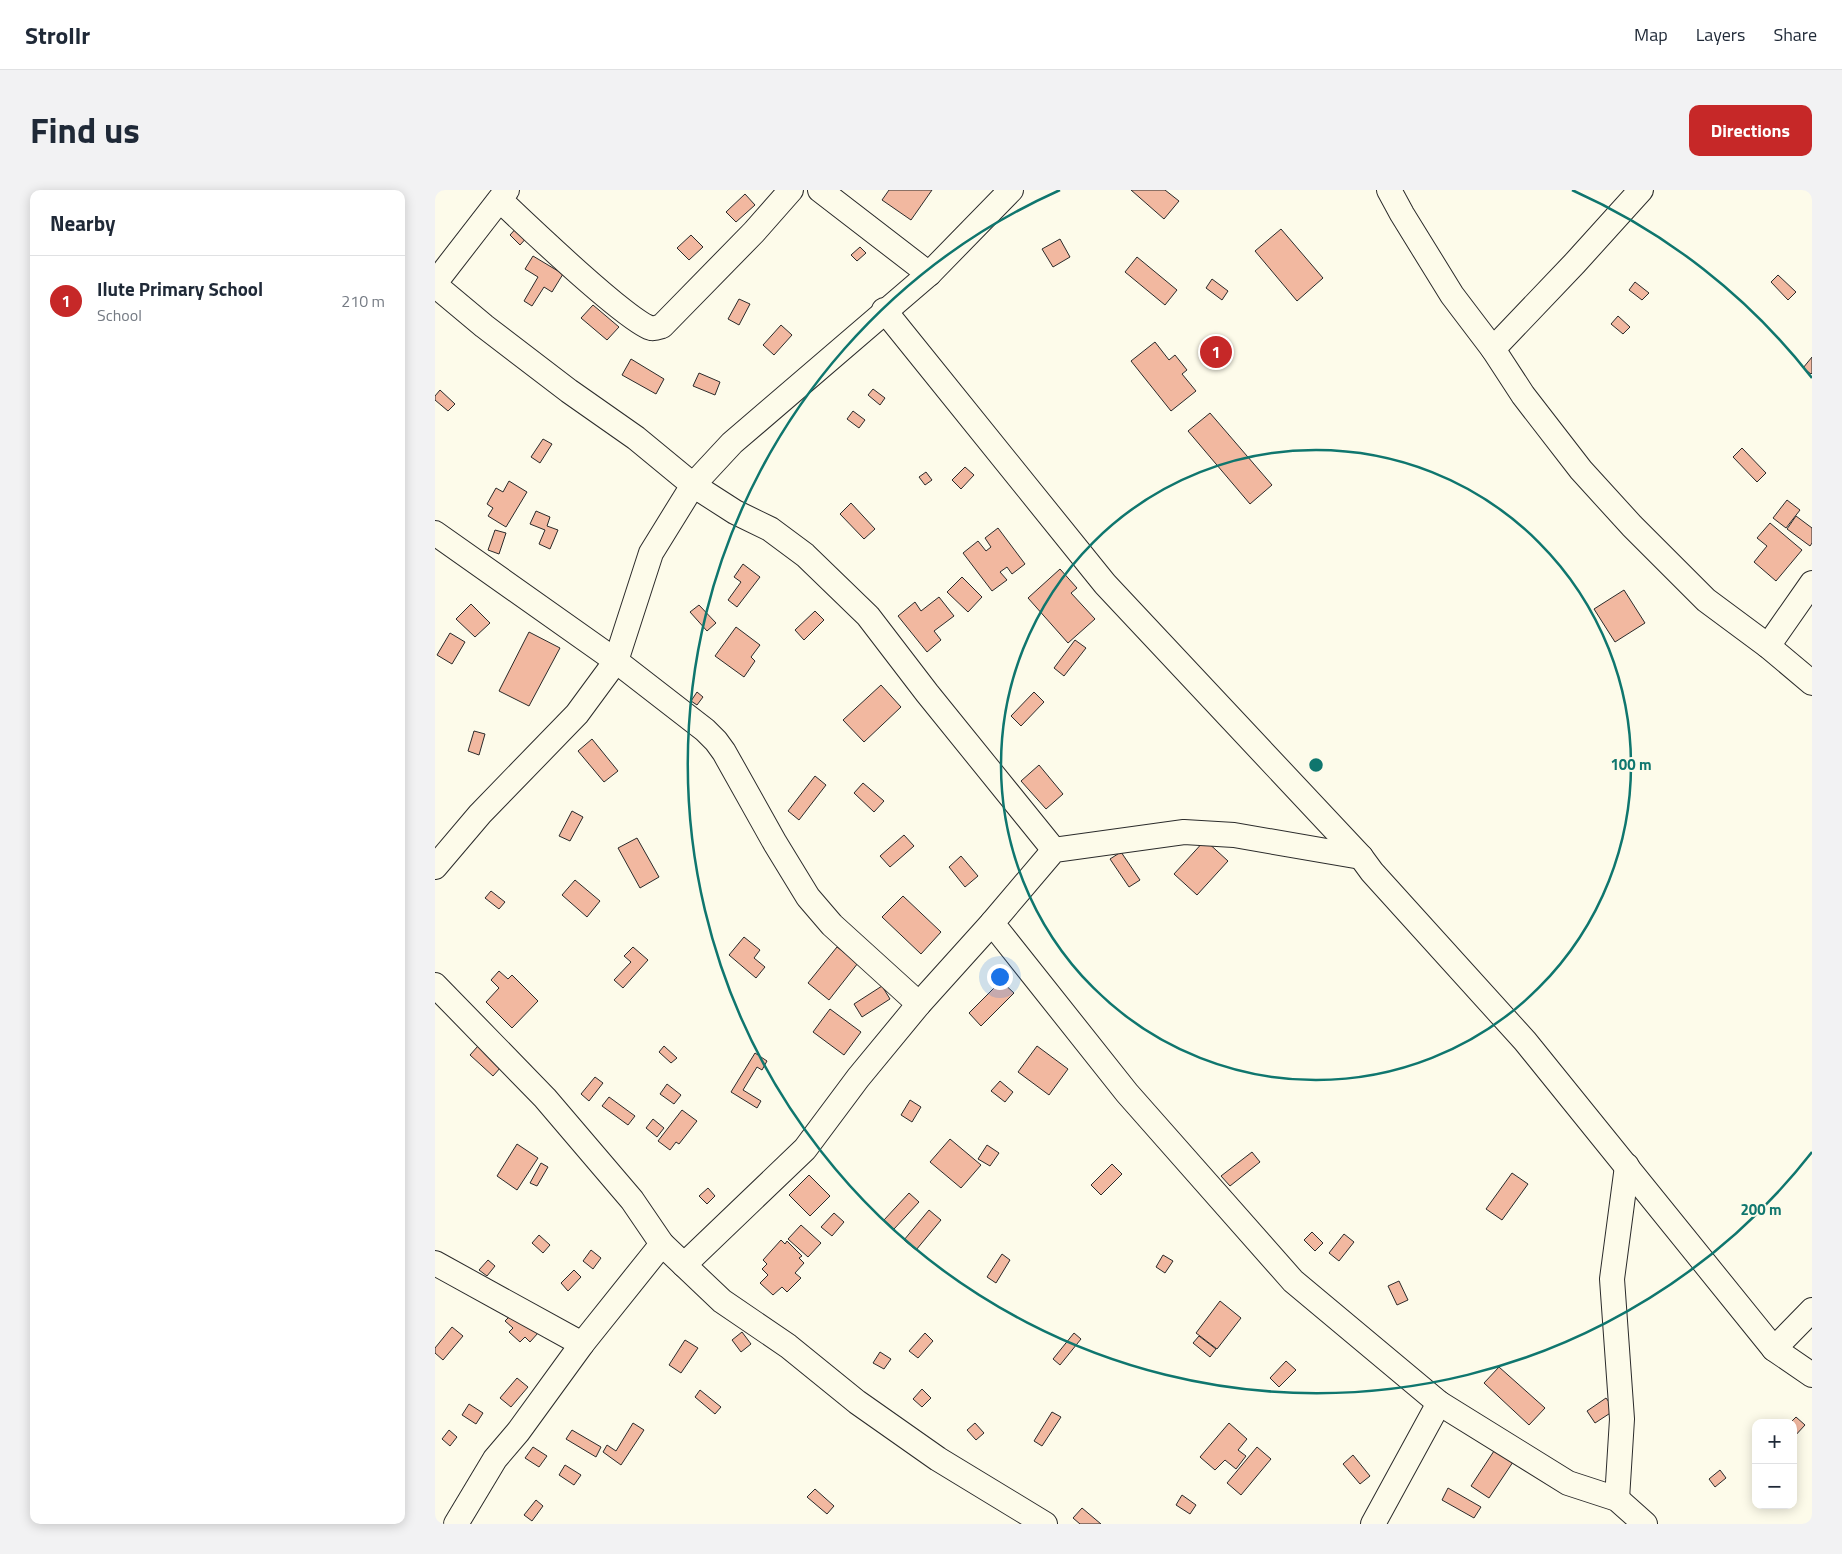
<!DOCTYPE html>
<meta charset="utf-8">
<style>
:root{--surface:#fff;--page:#f2f2f3;--text:#1f2937;--muted:#747a83;--line:#e0e1e3;--accent:#c62828}
body{margin:0;font-family:"Titillium Web",sans-serif;background:var(--page);color:var(--text)}
.controls{position:absolute;right:15px;bottom:15px;display:grid;overflow:hidden;border-radius:10px;box-shadow:0 2px 12px #0003}
.controls button{width:45px;height:45px;display:grid;place-items:center;padding:0;border:0;border-bottom:1px solid var(--line);background:var(--surface);color:var(--text);font:25px sans-serif}
.you{position:absolute;left:564px;top:786px;width:18px;height:18px;margin:-12px;border:4px solid #fff;border-radius:50%;background:#1a73e8;box-shadow:0 0 0 8px #1a73e833}
.badge{display:grid;place-items:center;width:32px;height:32px;border-radius:50%;background:var(--accent);color:#fff;font-size:16px;font-weight:700}
.pin{position:absolute;translate:-50% -50%;border:2px solid #fff;box-shadow:0 1px 5px #0006}
.list{margin:0;padding:0;list-style:none}
h2{display:flex;justify-content:space-between;align-items:center;height:65px;margin:0;padding:0 20px;font-size:21px}
h2 small{font-size:16px;font-weight:400;color:var(--muted)}
.list li{display:grid;grid-template-columns:32px 1fr auto;gap:15px;align-items:center;box-sizing:border-box;height:90px;padding:0 20px;border-top:1px solid var(--line)}
.list b{display:block;font-size:19px;white-space:nowrap}
.list p{margin:0;font-size:16px;white-space:nowrap;color:var(--muted)}
.list em{font-size:16px;font-style:normal;color:var(--muted)}
.map{position:relative;flex:none;width:1377px;height:1334px;overflow:hidden;border-radius:10px}
header{display:flex;align-items:center;gap:30px;box-sizing:border-box;height:70px;padding:0 25px;background:var(--surface);border-bottom:1px solid var(--line)}
header strong{font-size:24px}
nav{display:flex;gap:28px;margin-inline-start:auto;font-size:18px}
.intro{display:flex;align-items:center;justify-content:space-between;box-sizing:border-box;height:120px;padding:0 30px}
h1{margin:0;font-size:35px}
.button{padding:12px 22px;border-radius:10px;background:var(--accent);color:#fff;font-size:18px;font-weight:700}
main{display:flex;gap:30px;padding:0 30px}
aside{flex:1;background:var(--surface);border-radius:10px;box-shadow:0 2px 12px #0003}
.map>svg:first-child{display:block}
</style>
<header>
<strong>Strollr</strong>
<nav><a>Map</a><a>Layers</a><a>Share</a></nav>
</header>
<div class="intro"><h1>Find us</h1><a class="button">Directions</a></div>
<main>
<aside>
<h2>Nearby<small></small></h2>
<ul class="list">
<li><span class="badge">1</span><div><b>Ilute Primary School</b><p>School</p></div><em>210 m</em></li>
</ul>
</aside>
<div class="map">
<svg width="1377" height="1334" viewBox="0 0 1377 1334">
<rect width="100%" height="100%" fill="#fdfbea"/>
<g fill="#f2b8a0" stroke="#2b2b2b">
<path d="M 454,0 L 497,0 L 476,30 L 447,10 Z"/>
<path d="M 696,0 L 730,0 L 744,11 L 729,29 Z"/>
<path d="M 310,4 L 320,15 L 301,32 L 291,22 Z"/>
<path d="M 84,35 L 94,45 L 85,55 L 75,45 Z"/>
<path d="M 846,39 L 888,88 L 862,111 L 820,61 Z"/>
<path d="M 256,45 L 268,57 L 254,70 L 242,58 Z"/>
<path d="M 625,49 L 635,67 L 618,77 L 607,59 Z"/>
<path d="M 425,57 L 431,63 L 422,71 L 416,65 Z"/>
<path d="M 98,66 L 128,84 L 117,102 L 109,97 L 97,116 L 89,111 L 103,87 L 90,79 Z"/>
<path d="M 702,67 L 742,100 L 730,115 L 690,82 Z"/>
<path d="M 1343,85 L 1361,102 L 1353,110 L 1336,92 Z"/>
<path d="M 777,89 L 793,101 L 787,110 L 771,98 Z"/>
<path d="M 1200,92 L 1214,103 L 1207,110 L 1194,100 Z"/>
<path d="M 304,109 L 315,114 L 304,135 L 293,129 Z"/>
<path d="M 158,115 L 184,137 L 172,150 L 146,128 Z"/>
<path d="M 1183,126 L 1195,137 L 1188,144 L 1176,134 Z"/>
<path d="M 346,135 L 357,145 L 339,165 L 328,155 Z"/>
<path d="M 720,152 L 734,170 L 740,165 L 752,180 L 747,184 L 761,201 L 736,221 L 696,171 Z"/>
<path d="M 1377,167 L 1377,183 L 1376,184 L 1368,178 Z"/>
<path d="M 196,169 L 229,189 L 221,204 L 187,185 Z"/>
<path d="M 264,183 L 285,192 L 280,205 L 258,196 Z"/>
<path d="M 438,199 L 450,208 L 445,215 L 433,205 Z"/>
<path d="M 5,200 L 20,214 L 13,221 L 0,210 L 0,206 Z"/>
<path d="M 418,221 L 430,230 L 424,238 L 412,229 Z"/>
<path d="M 775,223 L 837,295 L 815,314 L 753,241 Z"/>
<path d="M 108,249 L 117,254 L 105,273 L 96,267 Z"/>
<path d="M 1307,258 L 1331,283 L 1322,292 L 1298,267 Z"/>
<path d="M 530,277 L 539,285 L 526,299 L 517,290 Z"/>
<path d="M 491,282 L 497,290 L 490,295 L 484,287 Z"/>
<path d="M 74,291 L 92,302 L 71,337 L 53,326 L 58,318 L 52,314 L 61,298 L 68,302 Z"/>
<path d="M 1352,310 L 1365,320 L 1351,338 L 1338,328 Z"/>
<path d="M 416,313 L 440,339 L 429,349 L 405,324 Z"/>
<path d="M 101,321 L 115,327 L 112,336 L 123,340 L 115,359 L 104,354 L 110,340 L 95,334 Z"/>
<path d="M 1361,326 L 1377,338 L 1377,353 L 1375,356 L 1352,339 Z"/>
<path d="M 1335,333 L 1367,360 L 1341,391 L 1319,372 L 1332,356 L 1322,348 Z"/>
<path d="M 563,338 L 590,374 L 577,384 L 572,377 L 565,382 L 572,390 L 557,401 L 528,363 L 543,351 L 551,361 L 556,357 L 550,348 Z"/>
<path d="M 60,340 L 71,343 L 64,364 L 53,360 Z"/>
<path d="M 308,374 L 325,387 L 302,417 L 293,410 L 306,392 L 299,387 Z"/>
<path d="M 625,379 L 642,398 L 636,403 L 660,429 L 633,453 L 593,408 Z"/>
<path d="M 527,387 L 547,407 L 533,422 L 512,402 Z"/>
<path d="M 1189,400 L 1210,433 L 1180,452 L 1159,419 Z"/>
<path d="M 504,407 L 519,426 L 499,441 L 506,450 L 492,462 L 463,426 L 480,412 L 486,421 Z"/>
<path d="M 36,414 L 55,433 L 40,447 L 21,429 Z"/>
<path d="M 264,415 L 281,433 L 272,441 L 255,422 Z"/>
<path d="M 380,421 L 389,430 L 369,450 L 360,440 Z"/>
<path d="M 301,437 L 325,455 L 316,467 L 320,471 L 309,487 L 280,466 Z"/>
<path d="M 94,442 L 125,458 L 94,516 L 64,501 Z"/>
<path d="M 15,443 L 30,452 L 17,474 L 2,465 Z"/>
<path d="M 640,450 L 651,458 L 629,486 L 619,478 Z"/>
<path d="M 446,495 L 466,517 L 429,552 L 408,530 Z"/>
<path d="M 262,502 L 268,507 L 262,515 L 256,511 Z"/>
<path d="M 599,502 L 609,512 L 586,536 L 576,526 Z"/>
<path d="M 39,541 L 50,544 L 44,565 L 33,561 Z"/>
<path d="M 157,549 L 183,581 L 169,592 L 143,561 Z"/>
<path d="M 604,575 L 628,604 L 611,619 L 586,591 Z"/>
<path d="M 380,586 L 391,595 L 364,630 L 353,621 Z"/>
<path d="M 428,593 L 449,611 L 439,622 L 419,603 Z"/>
<path d="M 137,621 L 148,627 L 135,651 L 124,646 Z"/>
<path d="M 469,645 L 479,656 L 455,677 L 445,666 Z"/>
<path d="M 202,648 L 224,687 L 205,698 L 183,658 Z"/>
<path d="M 770,650 L 793,671 L 762,705 L 739,684 Z"/>
<path d="M 686,662 L 705,690 L 694,697 L 675,669 Z"/>
<path d="M 526,666 L 543,686 L 530,697 L 514,677 Z"/>
<path d="M 140,690 L 165,711 L 152,727 L 127,705 Z"/>
<path d="M 56,701 L 70,712 L 64,719 L 50,708 Z"/>
<path d="M 468,706 L 506,742 L 486,764 L 447,727 Z"/>
<path d="M 309,747 L 325,760 L 319,768 L 330,777 L 321,788 L 294,765 Z"/>
<path d="M 198,757 L 213,770 L 188,798 L 179,790 L 196,772 L 189,766 Z"/>
<path d="M 402,757 L 423,773 L 394,810 L 373,793 Z"/>
<path d="M 64,781 L 73,789 L 77,785 L 103,811 L 77,838 L 51,812 L 64,798 L 56,790 Z"/>
<path d="M 566,791 L 579,803 L 546,836 L 534,823 Z"/>
<path d="M 447,796 L 455,809 L 427,827 L 419,814 Z"/>
<path d="M 395,819 L 426,842 L 409,865 L 378,842 Z"/>
<path d="M 43,856 L 66,877 L 58,886 L 35,865 Z"/>
<path d="M 229,856 L 242,868 L 236,873 L 224,862 Z"/>
<path d="M 602,856 L 633,879 L 614,905 L 583,882 Z"/>
<path d="M 320,863 L 332,871 L 327,880 L 322,877 L 308,900 L 326,911 L 322,918 L 296,902 Z"/>
<path d="M 160,887 L 168,893 L 154,911 L 146,904 Z"/>
<path d="M 565,891 L 578,902 L 570,912 L 556,901 Z"/>
<path d="M 232,894 L 246,905 L 239,914 L 225,904 Z"/>
<path d="M 174,907 L 200,926 L 193,935 L 167,916 Z"/>
<path d="M 475,910 L 486,917 L 477,932 L 466,925 Z"/>
<path d="M 247,920 L 262,931 L 244,954 L 241,952 L 235,960 L 223,951 Z"/>
<path d="M 218,929 L 229,938 L 222,947 L 211,938 Z"/>
<path d="M 515,949 L 546,975 L 526,998 L 495,972 Z"/>
<path d="M 82,954 L 103,968 L 82,1000 L 62,986 Z"/>
<path d="M 552,955 L 564,963 L 555,976 L 543,969 Z"/>
<path d="M 817,962 L 825,972 L 795,996 L 786,986 Z"/>
<path d="M 106,973 L 113,977 L 102,996 L 95,993 Z"/>
<path d="M 677,974 L 687,984 L 666,1005 L 656,995 Z"/>
<path d="M 1077,983 L 1093,994 L 1067,1030 L 1051,1019 Z"/>
<path d="M 374,985 L 395,1006 L 375,1026 L 354,1005 Z"/>
<path d="M 273,998 L 280,1006 L 272,1014 L 264,1006 Z"/>
<path d="M 474,1003 L 484,1012 L 459,1039 L 449,1030 Z"/>
<path d="M 494,1020 L 506,1030 L 481,1060 L 469,1050 Z"/>
<path d="M 399,1023 L 409,1032 L 397,1046 L 386,1037 Z"/>
<path d="M 366,1035 L 386,1053 L 373,1067 L 353,1049 Z"/>
<path d="M 877,1042 L 888,1053 L 880,1061 L 869,1050 Z"/>
<path d="M 909,1044 L 919,1052 L 904,1071 L 894,1063 Z"/>
<path d="M 104,1045 L 115,1055 L 108,1063 L 97,1053 Z"/>
<path d="M 346,1050 L 350,1054 L 352,1051 L 367,1066 L 364,1068 L 369,1073 L 360,1083 L 366,1088 L 352,1102 L 347,1097 L 338,1105 L 325,1093 L 333,1085 L 327,1079 L 332,1074 L 328,1070 Z"/>
<path d="M 156,1060 L 166,1068 L 158,1079 L 148,1071 Z"/>
<path d="M 567,1064 L 575,1070 L 561,1093 L 552,1087 Z"/>
<path d="M 728,1065 L 738,1071 L 730,1083 L 721,1077 Z"/>
<path d="M 53,1070 L 60,1076 L 52,1086 L 44,1080 Z"/>
<path d="M 139,1080 L 146,1087 L 133,1101 L 126,1093 Z"/>
<path d="M 964,1091 L 973,1110 L 962,1115 L 953,1096 Z"/>
<path d="M 785,1111 L 806,1128 L 782,1159 L 761,1143 Z"/>
<path d="M 79,1122 L 103,1143 L 95,1152 L 90,1147 L 85,1152 L 74,1142 L 78,1138 L 70,1131 Z"/>
<path d="M 17,1137 L 28,1146 L 8,1170 L 0,1163 L 0,1158 Z"/>
<path d="M 307,1142 L 316,1154 L 306,1162 L 297,1150 Z"/>
<path d="M 490,1143 L 498,1151 L 483,1168 L 474,1161 Z"/>
<path d="M 639,1143 L 646,1149 L 625,1175 L 618,1169 Z"/>
<path d="M 764,1146 L 781,1159 L 775,1167 L 758,1153 Z"/>
<path d="M 250,1150 L 263,1158 L 246,1183 L 234,1175 Z"/>
<path d="M 445,1162 L 456,1169 L 449,1179 L 438,1173 Z"/>
<path d="M 851,1171 L 861,1180 L 844,1197 L 835,1188 Z"/>
<path d="M 1064,1177 L 1110,1218 L 1094,1235 L 1049,1193 Z"/>
<path d="M 82,1188 L 93,1197 L 76,1217 L 65,1208 Z"/>
<path d="M 487,1199 L 496,1208 L 487,1217 L 478,1209 Z"/>
<path d="M 265,1200 L 286,1217 L 280,1224 L 260,1207 Z"/>
<path d="M 1171,1208 L 1180,1220 L 1160,1233 L 1152,1221 Z"/>
<path d="M 34,1214 L 48,1223 L 41,1234 L 27,1225 Z"/>
<path d="M 617,1222 L 626,1227 L 607,1256 L 599,1251 Z"/>
<path d="M 1361,1227 L 1370,1235 L 1358,1248 L 1358,1233 L 1355,1233 Z"/>
<path d="M 198,1233 L 209,1240 L 186,1275 L 168,1262 L 172,1255 L 181,1261 Z"/>
<path d="M 540,1233 L 549,1243 L 541,1250 L 532,1240 Z"/>
<path d="M 794,1233 L 812,1249 L 803,1260 L 811,1266 L 801,1279 L 790,1270 L 780,1280 L 765,1267 Z"/>
<path d="M 14,1240 L 22,1247 L 15,1256 L 7,1249 Z"/>
<path d="M 137,1240 L 166,1257 L 161,1267 L 131,1249 Z"/>
<path d="M 98,1257 L 112,1266 L 104,1277 L 90,1268 Z"/>
<path d="M 822,1257 L 836,1269 L 806,1305 L 792,1293 Z"/>
<path d="M 1059,1261 L 1078,1272 L 1054,1308 L 1036,1296 Z"/>
<path d="M 918,1265 L 935,1286 L 925,1294 L 908,1274 Z"/>
<path d="M 130,1275 L 146,1285 L 139,1295 L 124,1285 Z"/>
<path d="M 1285,1280 L 1291,1288 L 1280,1297 L 1274,1289 Z"/>
<path d="M 1013,1298 L 1046,1317 L 1039,1328 L 1007,1310 Z"/>
<path d="M 380,1299 L 399,1316 L 392,1324 L 372,1307 Z"/>
<path d="M 747,1305 L 761,1315 L 755,1324 L 741,1315 Z"/>
<path d="M 101,1310 L 108,1316 L 97,1331 L 89,1325 Z"/>
<path d="M 647,1318 L 666,1334 L 645,1334 L 638,1328 Z"/>
</g>
<g fill="none" stroke-linecap="round" stroke-linejoin="round">
<defs>
<g id="minor">
<path d="M 385,0 L 494,84"/>
<path d="M 954,0 L 967,24 L 1017,105 L 1058,159 L 1088,205 L 1146,280 L 1197,336 L 1271,410 L 1333,456 L 1377,493"/>
<path d="M 65,10 C 86,30 197,136 216,138 C 219,139 224,137 227,136 L 319,42 L 356,0"/>
<path d="M 0,93 L 72,0"/>
<path d="M 0,95 L 49,136 L 134,201 L 201,248 L 258,295 L 300,322 L 335,339 L 370,365 L 433,426 L 492,503 L 619,660"/>
<path d="M 449,120 L 670,394 L 926,667 L 937,682 L 1090,851 L 1339,1159 L 1377,1185"/>
<path d="M 1058,159 L 1140,73 L 1206,0"/>
<path d="M 0,343 L 181,471 L 270,540 L 281,551 L 289,562 L 340,653 L 373,707 L 397,735 L 484,814"/>
<path d="M 1333,456 L 1377,393"/>
<path d="M 926,667 L 799,645 L 749,642 L 619,660 L 557,733 L 692,903 L 858,1091 L 1004,1213 L 1133,1293 L 1182,1309 L 1210,1334"/>
<path d="M 0,677 L 45,624 L 142,524 L 181,471 L 216,363 L 258,295 L 297,253 L 494,84 L 576,0"/>
<path d="M 0,795 L 110,908 L 197,1010 L 227,1054 L 287,1111 L 353,1156 L 422,1212 L 503,1269 L 610,1334"/>
<path d="M 0,1073 L 147,1154 L 227,1054"/>
<path d="M 249,1075 L 370,959 L 423,888 L 484,814 L 557,733"/>
<path d="M 1339,1159 L 1377,1120"/>
<path d="M 1182,1309 L 1187,1229 L 1177,1089 L 1192,976"/>
<path d="M 21,1334 L 60,1269 L 83,1242 L 147,1154"/>
<path d="M 938,1334 L 1004,1213"/>
</g>
</defs>
<use href="#minor" stroke="#2b2b2b" stroke-width="26"/>
<use href="#minor" stroke="#fdfbea" stroke-width="24"/>
</g>
<g fill="none" stroke="#0f766e" stroke-width="2.5">
<circle cx="881" cy="575" r="315"/>
<path d="M1377 962A629 629 0 1 1 625 0M1137 0A629 629 0 0 1 1377 188"/>
</g>
<circle cx="881" cy="575" r="8" fill="#0f766e" stroke="#fdfbea" stroke-width="2.5"/>
<g font-size="15" text-anchor="middle" font-weight="bold" fill="#0f766e" stroke="#fdfbea" stroke-width="4" stroke-linejoin="round" paint-order="stroke">
<text x="1196" y="580">100 m</text>
<text x="1326" y="1025">200 m</text>
</g>
</svg>
<div class="controls">
<button>+</button>
<button>−</button>
</div>
<div class="you"></div>
<div class="pin badge" style="left:781px;top:162px">1</div>
</div>
</main>
